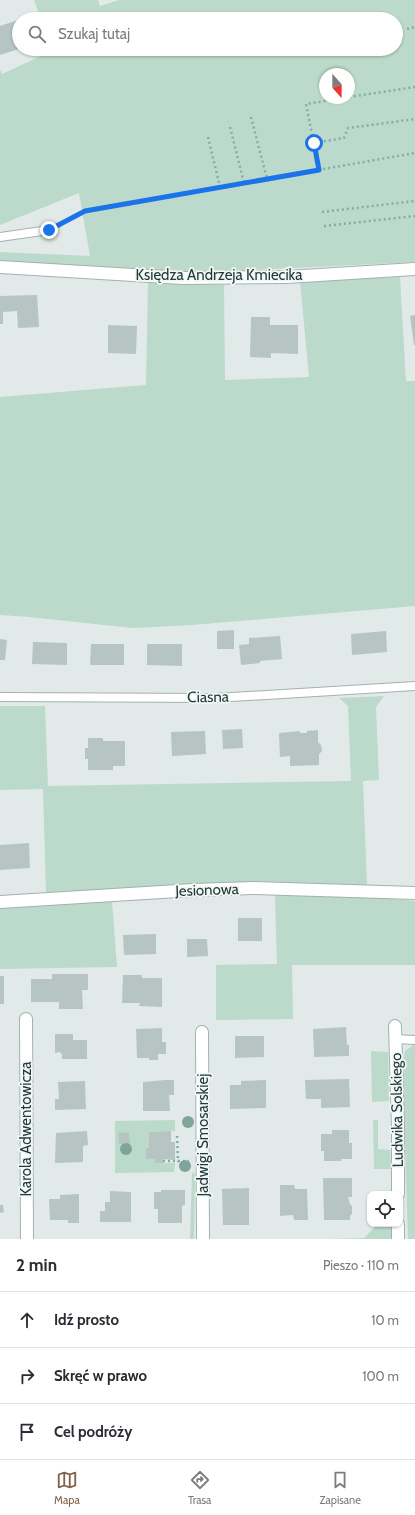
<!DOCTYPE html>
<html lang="pl">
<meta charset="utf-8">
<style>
:root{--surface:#fff;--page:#f7f7f7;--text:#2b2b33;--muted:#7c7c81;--line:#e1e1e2;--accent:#806148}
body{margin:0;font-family:Cabin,sans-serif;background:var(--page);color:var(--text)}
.controls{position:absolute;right:12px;bottom:12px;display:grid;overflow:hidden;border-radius:8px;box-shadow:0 1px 3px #0004}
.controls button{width:36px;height:36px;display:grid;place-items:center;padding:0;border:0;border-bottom:1px solid var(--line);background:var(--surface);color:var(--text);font:20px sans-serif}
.compass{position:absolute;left:319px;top:68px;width:36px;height:36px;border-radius:50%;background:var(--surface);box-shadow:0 1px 3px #0004;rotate:159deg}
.stop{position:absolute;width:12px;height:12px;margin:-9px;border:3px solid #1a73e8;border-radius:50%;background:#fff}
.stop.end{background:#1a73e8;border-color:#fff;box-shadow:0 1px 4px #0008}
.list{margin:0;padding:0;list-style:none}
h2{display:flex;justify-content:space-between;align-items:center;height:52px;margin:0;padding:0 16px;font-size:17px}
h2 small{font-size:13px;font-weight:400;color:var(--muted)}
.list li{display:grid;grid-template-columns:26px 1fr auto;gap:12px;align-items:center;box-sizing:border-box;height:56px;padding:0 16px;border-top:1px solid var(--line)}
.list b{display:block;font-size:15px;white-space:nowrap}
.list em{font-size:13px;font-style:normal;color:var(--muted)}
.icon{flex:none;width:22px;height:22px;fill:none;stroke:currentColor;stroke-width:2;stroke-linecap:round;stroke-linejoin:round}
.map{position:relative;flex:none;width:415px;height:1239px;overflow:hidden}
.search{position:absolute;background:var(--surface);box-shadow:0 1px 3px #0004;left:12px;right:12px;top:12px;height:44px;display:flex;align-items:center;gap:10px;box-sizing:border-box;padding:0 14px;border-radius:22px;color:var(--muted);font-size:15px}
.sheet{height:220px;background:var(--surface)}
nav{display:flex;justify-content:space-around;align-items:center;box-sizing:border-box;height:56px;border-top:1px solid var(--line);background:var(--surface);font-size:11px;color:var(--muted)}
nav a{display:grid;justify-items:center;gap:2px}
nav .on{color:var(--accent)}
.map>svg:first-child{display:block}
</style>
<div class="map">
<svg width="415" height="1239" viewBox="0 0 415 1239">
<rect width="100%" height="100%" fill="#e1eae8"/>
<g fill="#bbdacb" fill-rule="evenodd">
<path d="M 34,0 L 98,0 L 100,6 L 119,0 L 415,0 L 415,262 L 195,273 L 0,262 L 0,252 L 90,256 L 79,193 L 0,225 L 0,69 L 2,74 L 52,51 L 52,49 L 396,49 L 396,19 L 41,19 ZM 325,74 L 349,74 L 349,98 L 325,98 Z"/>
<path d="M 400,277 L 406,381 L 415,381 L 415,606 L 192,625 L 133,628 L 29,617 L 0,615 L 0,397 L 146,385 L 148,283 L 224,285 L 225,380 L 309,377 L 300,281 Z"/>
<path d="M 384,696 L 376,707 L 379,780 L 363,781 L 367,886 L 46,894 L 43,789 L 0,790 L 0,706 L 45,706 L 48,786 L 351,781 L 348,706 L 339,698 Z"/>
<path d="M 275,895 L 373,897 L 415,901 L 415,965 L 292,965 L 293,1019 L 216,1020 L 216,965 L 277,964 Z"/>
<path d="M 112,901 L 117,967 L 0,969 L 0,907 Z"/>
<path d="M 415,1044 L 415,1239 L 408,1239 L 402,1063 L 405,1051 Z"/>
<path d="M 371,1051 L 388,1052 L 389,1101 L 372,1102 Z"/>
<path d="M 175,1120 L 175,1131 L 149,1132 L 149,1148 L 146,1148 L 146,1159 L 155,1159 L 155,1163 L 175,1163 L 174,1172 L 115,1173 L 115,1121 Z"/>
<path d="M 373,1120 L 378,1120 L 378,1149 L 390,1150 L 391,1169 L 374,1169 Z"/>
<path d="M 192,1172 L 195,1174 L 194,1239 L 190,1239 Z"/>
<path d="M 376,1224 L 392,1224 L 393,1235 L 391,1239 L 329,1239 L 364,1238 L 376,1226 Z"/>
</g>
<g fill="#b6c5c2">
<path d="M 18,20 L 19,49 L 0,55 L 0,26 Z"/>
<path d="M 37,295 L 39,327 L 18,328 L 17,311 L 3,312 L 3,324 L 0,324 L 0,296 Z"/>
<path d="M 415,315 L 415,345 L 414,345 L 410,316 Z"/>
<path d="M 251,317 L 270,317 L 270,325 L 298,325 L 298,354 L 271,353 L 271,358 L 250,357 Z"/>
<path d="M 108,325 L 137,326 L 136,354 L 108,353 Z"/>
<path d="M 234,630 L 234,649 L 217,649 L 217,631 Z"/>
<path d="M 386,631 L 387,652 L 352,655 L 351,634 Z"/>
<path d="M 280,636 L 282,659 L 260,661 L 260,663 L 241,665 L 239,645 L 249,644 L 249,638 Z"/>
<path d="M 0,639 L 7,640 L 5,660 L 0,660 Z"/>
<path d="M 33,642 L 67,643 L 67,665 L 32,664 Z"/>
<path d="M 91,644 L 124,644 L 124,665 L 90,665 Z"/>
<path d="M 147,644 L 182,644 L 182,666 L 147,665 Z"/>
<path d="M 242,729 L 243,748 L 223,749 L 222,730 Z"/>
<path d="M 318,730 L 318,742 L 321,745 L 322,751 L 319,754 L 319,765 L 290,766 L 290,756 L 280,757 L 279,733 L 300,731 L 300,733 L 307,733 L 307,731 Z"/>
<path d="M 205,731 L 206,754 L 172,756 L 171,732 Z"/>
<path d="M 88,738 L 103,738 L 103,741 L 125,741 L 125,766 L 113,766 L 113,770 L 88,770 L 88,759 L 85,759 L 85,748 L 88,748 Z"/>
<path d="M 29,843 L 30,868 L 0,870 L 0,845 Z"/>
<rect x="238" y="918" width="24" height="23"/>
<path d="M 156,934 L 156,954 L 124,955 L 123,935 Z"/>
<path d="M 187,939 L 207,939 L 208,956 L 187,957 Z"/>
<path d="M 52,974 L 88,974 L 88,990 L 82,990 L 83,1009 L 59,1009 L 59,1002 L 31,1002 L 31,979 L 52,979 Z"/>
<path d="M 123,975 L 142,975 L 142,978 L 162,978 L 162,1007 L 139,1006 L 140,1003 L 122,1003 Z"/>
<rect x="0" y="976" width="4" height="28"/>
<path d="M 346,1027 L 347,1045 L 349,1045 L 349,1056 L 314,1057 L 313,1029 Z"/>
<path d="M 162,1028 L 162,1042 L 166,1042 L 166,1054 L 158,1054 L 158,1060 L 149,1060 L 149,1058 L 137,1058 L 136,1029 Z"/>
<path d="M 55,1034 L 73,1034 L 73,1040 L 87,1040 L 87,1059 L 62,1059 L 62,1055 L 60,1052 L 55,1053 Z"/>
<path d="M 235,1036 L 264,1036 L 264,1057 L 235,1058 Z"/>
<path d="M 349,1079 L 350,1107 L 321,1108 L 321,1099 L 306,1099 L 305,1080 Z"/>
<path d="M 165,1080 L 174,1080 L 174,1095 L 169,1095 L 170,1111 L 143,1111 L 143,1082 Z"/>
<path d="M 266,1080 L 266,1108 L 230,1109 L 230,1085 L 241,1085 L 241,1081 Z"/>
<path d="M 85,1081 L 86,1109 L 55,1110 L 55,1099 L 59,1099 L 58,1082 Z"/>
<path d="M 332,1130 L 349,1130 L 349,1143 L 352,1143 L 352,1159 L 341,1159 L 341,1161 L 324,1161 L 324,1151 L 321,1151 L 321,1134 L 332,1134 Z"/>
<path d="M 87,1131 L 88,1145 L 83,1146 L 83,1162 L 55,1163 L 56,1133 Z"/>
<path d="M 171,1131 L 171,1142 L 175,1142 L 175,1160 L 163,1159 L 163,1163 L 155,1163 L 155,1159 L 146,1159 L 146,1148 L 149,1148 L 149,1132 Z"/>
<path d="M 129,1132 L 130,1144 L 119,1144 L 118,1133 Z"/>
<path d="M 323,1178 L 352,1178 L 352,1197 L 348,1197 L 350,1204 L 352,1206 L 352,1214 L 350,1216 L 350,1220 L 324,1220 Z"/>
<path d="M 280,1185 L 294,1185 L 295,1189 L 307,1189 L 308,1220 L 294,1220 L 293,1215 L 280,1216 Z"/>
<path d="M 249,1188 L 249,1225 L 223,1225 L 222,1189 Z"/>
<path d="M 161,1190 L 185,1190 L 185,1205 L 182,1206 L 182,1223 L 158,1223 L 158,1209 L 154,1209 L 154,1192 L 161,1192 Z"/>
<path d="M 110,1191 L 131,1192 L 131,1222 L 100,1222 L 100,1211 L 105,1211 L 105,1202 L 110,1202 Z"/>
<path d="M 79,1194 L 79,1223 L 68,1223 L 68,1220 L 50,1220 L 49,1199 L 60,1199 L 60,1195 Z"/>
<path d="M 0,1205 L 3,1205 L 4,1212 L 0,1213 Z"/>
</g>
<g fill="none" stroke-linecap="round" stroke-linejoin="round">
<defs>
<g id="service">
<path d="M 0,237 L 49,230"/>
<path d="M 0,697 L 215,698 L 415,686"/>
<path d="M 395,1039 L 415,1040"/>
</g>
<g id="minor">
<path d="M 0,267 L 183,278 L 287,277 L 415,269"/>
<path d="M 0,902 L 194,890 L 253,888 L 415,893"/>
<path d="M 26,1019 L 27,1239"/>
<path d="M 395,1026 L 398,1128 L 398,1194"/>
<path d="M 202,1032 L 203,1239"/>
<path d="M 398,1239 L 398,1224"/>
</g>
</defs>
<use href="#service" stroke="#a4b1b0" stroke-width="10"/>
<use href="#minor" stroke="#a4b1b0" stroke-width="14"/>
<g stroke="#84aca8" stroke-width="2.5" stroke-dasharray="2 3" stroke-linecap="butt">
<path d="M 407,29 L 415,27"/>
<path d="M 349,97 L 415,87"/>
<path d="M 251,117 L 267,179"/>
<path d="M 230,127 L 244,183"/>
<path d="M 208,137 L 220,187"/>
<path d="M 314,143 L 344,138 L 348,128 L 415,119"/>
<path d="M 319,170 L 306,104 L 346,98"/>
<path d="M 322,212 L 415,201"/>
<path d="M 60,224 L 89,210 L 415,153"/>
<path d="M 324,226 L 415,216"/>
<path d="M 177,1136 L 178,1161 L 189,1161"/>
<path d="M 163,1161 L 178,1161"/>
</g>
<use href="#service" stroke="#fff" stroke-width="8"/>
<use href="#minor" stroke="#fff" stroke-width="12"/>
</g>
<g fill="#80a598">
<circle cx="188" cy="1122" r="6"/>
<circle cx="126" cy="1149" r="6"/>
<circle cx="185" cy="1166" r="6"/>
</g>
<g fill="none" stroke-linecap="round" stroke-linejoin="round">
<path stroke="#1a73e8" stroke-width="5" d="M 49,230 L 85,211 L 319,170 L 314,143"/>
</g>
<g text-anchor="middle" stroke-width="3.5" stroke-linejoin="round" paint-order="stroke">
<g font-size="15" fill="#233939" stroke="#f1f7f5">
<text x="219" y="280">Księdza Andrzeja Kmiecika</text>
<text transform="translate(208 697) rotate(-1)" y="5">Ciasna</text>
<text transform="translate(207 890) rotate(-2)" y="5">Jesionowa</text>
<text transform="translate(397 1110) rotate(-91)" y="5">Ludwika Solskiego</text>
<text transform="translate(26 1129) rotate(-90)" y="5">Karola Adwentowicza</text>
<text transform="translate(203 1135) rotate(-90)" y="5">Jadwigi Smosarskiej</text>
</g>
</g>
</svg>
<div class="controls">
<button><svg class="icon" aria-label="locate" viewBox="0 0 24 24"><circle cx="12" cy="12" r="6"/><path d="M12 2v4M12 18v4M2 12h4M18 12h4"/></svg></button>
</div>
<svg class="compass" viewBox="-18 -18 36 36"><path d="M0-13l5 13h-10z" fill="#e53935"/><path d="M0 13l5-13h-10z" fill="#7c7c81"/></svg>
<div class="stop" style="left:314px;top:143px"></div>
<div class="stop end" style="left:49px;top:230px"></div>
<div class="search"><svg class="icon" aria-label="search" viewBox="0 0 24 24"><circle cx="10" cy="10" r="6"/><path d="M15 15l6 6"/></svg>Szukaj tutaj</div>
</div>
<section class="sheet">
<h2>2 min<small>Pieszo · 110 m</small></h2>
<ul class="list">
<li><svg class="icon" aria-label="ahead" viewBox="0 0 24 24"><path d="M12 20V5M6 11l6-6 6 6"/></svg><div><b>Idź prosto</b></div><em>10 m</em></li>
<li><svg class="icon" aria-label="right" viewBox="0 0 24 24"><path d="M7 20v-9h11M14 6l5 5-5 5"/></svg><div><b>Skręć w prawo</b></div><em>100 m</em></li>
<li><svg class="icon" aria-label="arrive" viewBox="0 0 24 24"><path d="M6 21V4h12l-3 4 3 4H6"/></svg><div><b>Cel podróży</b></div></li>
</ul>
</section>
<nav>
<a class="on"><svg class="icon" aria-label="map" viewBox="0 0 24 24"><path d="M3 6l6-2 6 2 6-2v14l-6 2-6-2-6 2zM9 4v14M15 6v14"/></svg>Mapa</a>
<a><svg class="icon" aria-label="directions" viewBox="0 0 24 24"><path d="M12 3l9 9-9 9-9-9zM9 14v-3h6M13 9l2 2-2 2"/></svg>Trasa</a>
<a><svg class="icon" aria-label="saved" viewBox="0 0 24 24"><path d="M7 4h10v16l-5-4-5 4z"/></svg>Zapisane</a>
</nav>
